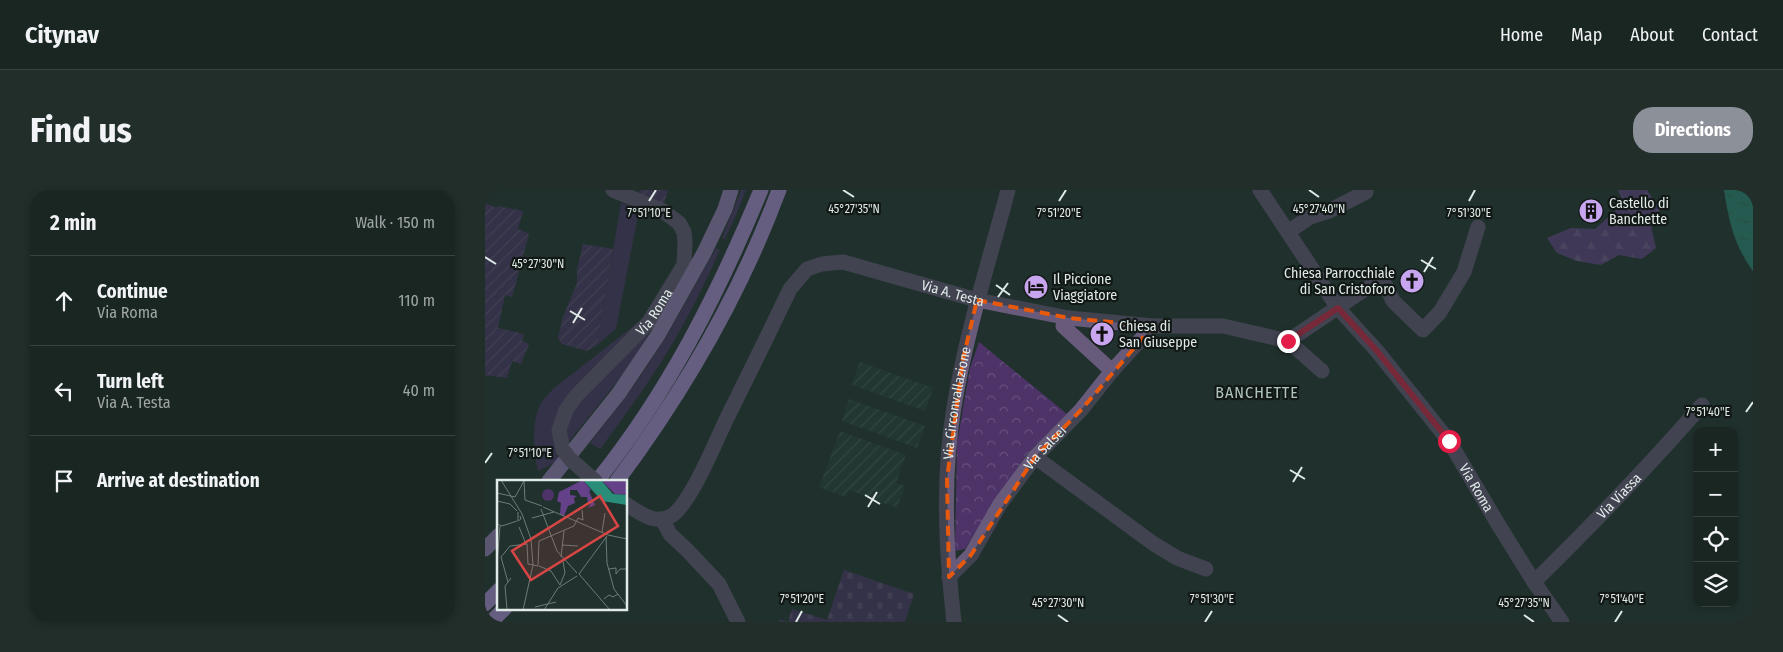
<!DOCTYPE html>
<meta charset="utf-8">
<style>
:root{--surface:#192622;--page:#222e2a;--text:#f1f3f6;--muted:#9fa5a5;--line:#374340;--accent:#8c9099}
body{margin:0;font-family:"Fira Sans Condensed",sans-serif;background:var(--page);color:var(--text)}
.controls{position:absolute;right:15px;bottom:15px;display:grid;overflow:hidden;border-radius:10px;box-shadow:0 2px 8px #0003}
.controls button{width:45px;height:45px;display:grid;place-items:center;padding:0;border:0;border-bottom:1px solid var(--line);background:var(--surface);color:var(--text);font:25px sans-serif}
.stop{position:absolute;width:15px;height:15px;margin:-11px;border:4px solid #e11d48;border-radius:50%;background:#fff}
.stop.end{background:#e11d48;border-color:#fff;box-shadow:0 1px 5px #0008}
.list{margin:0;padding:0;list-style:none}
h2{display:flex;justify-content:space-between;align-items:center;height:65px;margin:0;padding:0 20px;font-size:21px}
h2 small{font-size:16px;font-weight:400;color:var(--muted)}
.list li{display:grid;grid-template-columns:32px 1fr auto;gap:15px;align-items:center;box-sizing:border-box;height:90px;padding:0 20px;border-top:1px solid var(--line)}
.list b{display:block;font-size:19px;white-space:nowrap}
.list p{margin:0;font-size:16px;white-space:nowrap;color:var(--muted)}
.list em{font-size:16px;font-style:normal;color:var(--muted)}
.icon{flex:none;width:28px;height:28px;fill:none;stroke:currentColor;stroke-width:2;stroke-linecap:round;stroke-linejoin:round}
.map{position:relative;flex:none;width:1268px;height:432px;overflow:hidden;border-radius:20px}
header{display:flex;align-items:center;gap:30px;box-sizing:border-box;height:70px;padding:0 25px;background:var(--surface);border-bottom:1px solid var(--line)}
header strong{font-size:24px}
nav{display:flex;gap:28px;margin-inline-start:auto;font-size:18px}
.intro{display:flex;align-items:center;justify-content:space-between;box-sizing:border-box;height:120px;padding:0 30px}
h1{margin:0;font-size:35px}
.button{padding:12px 22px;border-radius:20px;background:var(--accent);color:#fff;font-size:18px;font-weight:700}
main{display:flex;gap:30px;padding:0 30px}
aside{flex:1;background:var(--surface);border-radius:20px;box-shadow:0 2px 8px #0003}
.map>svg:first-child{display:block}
</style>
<header>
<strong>Citynav</strong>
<nav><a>Home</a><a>Map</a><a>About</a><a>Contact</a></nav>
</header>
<div class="intro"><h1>Find us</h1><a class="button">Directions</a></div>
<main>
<aside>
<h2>2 min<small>Walk · 150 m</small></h2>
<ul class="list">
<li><svg class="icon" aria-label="ahead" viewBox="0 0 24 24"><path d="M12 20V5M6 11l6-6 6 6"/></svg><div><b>Continue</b><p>Via Roma</p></div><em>110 m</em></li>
<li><svg class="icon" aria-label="left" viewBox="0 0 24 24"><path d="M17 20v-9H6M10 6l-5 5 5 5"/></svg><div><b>Turn left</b><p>Via A. Testa</p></div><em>40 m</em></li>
<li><svg class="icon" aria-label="arrive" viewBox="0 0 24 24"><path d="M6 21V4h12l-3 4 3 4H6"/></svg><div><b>Arrive at destination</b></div></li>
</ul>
</aside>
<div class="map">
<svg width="1268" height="432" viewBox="0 0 1268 432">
<defs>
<pattern id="industrial-furrows" width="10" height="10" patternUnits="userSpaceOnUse" patternTransform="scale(1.25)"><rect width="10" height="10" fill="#263f39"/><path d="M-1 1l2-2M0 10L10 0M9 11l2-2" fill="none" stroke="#455b56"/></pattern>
<pattern id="forest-firs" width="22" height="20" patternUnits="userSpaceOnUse" patternTransform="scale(1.25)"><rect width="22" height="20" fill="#644189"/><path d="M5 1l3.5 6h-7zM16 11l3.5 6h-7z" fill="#7a5d9a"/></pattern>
<pattern id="cemetery-stones" width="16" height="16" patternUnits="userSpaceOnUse" patternTransform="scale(1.25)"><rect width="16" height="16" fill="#4d3368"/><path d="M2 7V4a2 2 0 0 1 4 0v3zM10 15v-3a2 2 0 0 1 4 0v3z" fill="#66517e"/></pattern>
<pattern id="park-crowns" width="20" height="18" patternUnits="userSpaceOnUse" patternTransform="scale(1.25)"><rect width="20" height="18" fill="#4d3368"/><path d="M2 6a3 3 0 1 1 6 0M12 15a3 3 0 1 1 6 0" fill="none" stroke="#66517e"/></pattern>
<pattern id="garden-furrows" width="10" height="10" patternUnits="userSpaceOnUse" patternTransform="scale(1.25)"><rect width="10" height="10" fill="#4d3368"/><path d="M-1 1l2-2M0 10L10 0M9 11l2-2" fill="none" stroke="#66517e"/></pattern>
<pattern id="water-ripples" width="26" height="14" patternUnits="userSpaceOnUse" patternTransform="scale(1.25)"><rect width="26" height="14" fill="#2a8d7a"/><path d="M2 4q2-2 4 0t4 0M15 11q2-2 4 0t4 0" fill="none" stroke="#337468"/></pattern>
</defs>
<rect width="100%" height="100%" fill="#21322e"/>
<g fill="url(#industrial-furrows)">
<path d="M 375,172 L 448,198 L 440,221 L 367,195 Z"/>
<path d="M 364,209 L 440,236 L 432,258 L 357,231 Z"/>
<path d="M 355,241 L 421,265 L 411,293 L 420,296 L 412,318 L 364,300 L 361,307 L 334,297 Z"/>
</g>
<g fill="#4d3368">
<path d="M 256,0 L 261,0 L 251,25 L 240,49 L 237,48 Z"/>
<path d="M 136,13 L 151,18 L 152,30 L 131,139 L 112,155 Z"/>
<path d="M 231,58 L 235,60 C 222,88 209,116 194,142 C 171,183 143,221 115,259 L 105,253 L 148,197 L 182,146 Z"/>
<path d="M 164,124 L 126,164 L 69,251 L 71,264 L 75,270 L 53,281 C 49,261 46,234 55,215 C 58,209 64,204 68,199 Z"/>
<path d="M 168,136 L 147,173 L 81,255 L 80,240 L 90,217 Z"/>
</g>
<path fill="url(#forest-firs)" d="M 1133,0 L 1162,0 L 1175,19 L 1171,30 L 1166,36 L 1171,58 L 1157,69 L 1134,65 L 1116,75 L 1092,71 L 1072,63 L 1062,48 L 1086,38 L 1110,39 L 1139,13 Z"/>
<path fill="url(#cemetery-stones)" d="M 359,380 L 429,404 L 420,432 L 294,432 L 295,429 L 303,432 L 307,419 L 342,430 Z"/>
<path fill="url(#park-crowns)" d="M 494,152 L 582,224 L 542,264 L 480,359 L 470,361 L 472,253 L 485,178 Z"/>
<g fill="url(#garden-furrows)">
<path d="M 155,0 L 183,0 L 179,14 L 154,3 Z"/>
<path d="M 0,13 L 12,18 L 13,16 L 38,21 L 33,39 L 44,44 L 27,107 L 20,105 L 13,138 L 39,144 L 37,151 L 44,154 L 36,174 L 27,171 L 22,188 L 0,185 Z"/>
<path d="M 98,54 L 128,59 L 112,155 L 102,161 L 77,154 L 73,148 L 78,127 L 92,93 L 92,80 Z"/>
</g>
<path fill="url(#water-ripples)" d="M 1239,0 L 1268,0 L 1268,81 C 1249,55 1244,32 1239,0 Z"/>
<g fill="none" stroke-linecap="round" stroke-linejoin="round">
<g stroke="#685a7a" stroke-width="15">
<path id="s1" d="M 775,0 L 853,118 L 892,161 L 964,251 L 1013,334 L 1049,392 L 1077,432"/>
<path d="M 803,42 L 825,27 L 844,21 L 881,2"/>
<path d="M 584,128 L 578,136 L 627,181"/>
<path d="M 803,151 L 837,181"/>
<path id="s2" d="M 78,260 L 74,240 L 81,220 L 91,206 L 164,132 L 199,75 L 200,52 L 199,42 L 194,33 L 178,21 L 128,0"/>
<path d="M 550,267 L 669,354 L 692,368 L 721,379"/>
<path id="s3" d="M 141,314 C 155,323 170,335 186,326 C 205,315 231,251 241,230 C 263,186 284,143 305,99 L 322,79 L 337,74 L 358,72 L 492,110 L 584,128 L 668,136 L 738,136 L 803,151 L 880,99 L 897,92 L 901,96 L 908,111 L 938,140 L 955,122 L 979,82 L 993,37"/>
<path d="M 177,329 L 185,344 L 202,360 L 234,394 L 253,432"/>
<path id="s4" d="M 464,387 L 486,365 L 515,314 L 550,267 L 596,220 L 627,181 L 668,136"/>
<path id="s5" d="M 1049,392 C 1107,335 1163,277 1217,215"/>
<path id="s6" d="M 469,432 C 461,360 457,289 469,217 C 481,143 504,72 523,0"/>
</g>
<g stroke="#a284c6" stroke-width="15">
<path d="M 64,291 L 134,203 L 173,145 L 219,63 L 240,19 L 246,0"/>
<path d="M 0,359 L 14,345"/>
</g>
<g stroke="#b994e4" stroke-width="15">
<path d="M 112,291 C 183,203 233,104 276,0"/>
<path d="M 132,291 C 199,201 255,105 294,0"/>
<path d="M 0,414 L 14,400"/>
<path d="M 6,432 L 20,418"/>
</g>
<path stroke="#685a7a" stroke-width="15" d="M 78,260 L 85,269 L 110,291"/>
</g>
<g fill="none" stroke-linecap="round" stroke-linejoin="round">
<path stroke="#e11d48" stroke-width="6" d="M 803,151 L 853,118 L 892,161 L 964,251"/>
</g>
<path d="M0 0H1268V432H0ZM 492,110 L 584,128 L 668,136 L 596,220 L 550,267 L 486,365 L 464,387 L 462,289 L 478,169 Z" fill="#21322e" fill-opacity=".55" fill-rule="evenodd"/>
<path fill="none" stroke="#e8590c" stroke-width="4" stroke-dasharray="10 6" stroke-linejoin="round" d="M 492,110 L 584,128 L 668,136 L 596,220 L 550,267 L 486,365 L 464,387 L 462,289 L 478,169 Z"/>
<path fill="none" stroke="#e0ebe8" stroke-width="2" d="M 358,0 L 369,7M 824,0 L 834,7M 164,11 L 171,0M 574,11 L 581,0M 984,11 L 990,0M 0,67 L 11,74M 936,70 L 951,79M 939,82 L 948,67M 511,95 L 525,105M 513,107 L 523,93M 85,121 L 100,130M 88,133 L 97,118M 1261,222 L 1268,212M 0,273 L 7,263M 805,280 L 820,289M 808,292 L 817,277M 380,305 L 395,314M 383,317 L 392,302M 573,425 L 583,432M 1039,425 L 1049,432M 311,432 L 317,421M 720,432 L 727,421M 1130,432 L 1137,421"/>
<defs>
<symbol id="building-disc" viewBox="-11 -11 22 22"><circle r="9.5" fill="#c7a6ef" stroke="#111816"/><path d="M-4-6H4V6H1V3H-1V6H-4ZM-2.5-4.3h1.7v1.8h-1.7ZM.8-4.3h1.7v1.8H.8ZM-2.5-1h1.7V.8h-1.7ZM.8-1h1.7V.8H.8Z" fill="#111"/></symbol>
<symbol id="church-disc" viewBox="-11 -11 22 22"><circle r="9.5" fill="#c7a6ef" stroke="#111816"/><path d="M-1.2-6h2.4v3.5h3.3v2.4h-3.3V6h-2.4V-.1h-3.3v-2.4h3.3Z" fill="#111"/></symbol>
<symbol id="hotel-disc" viewBox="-11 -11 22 22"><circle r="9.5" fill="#c7a6ef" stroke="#111816"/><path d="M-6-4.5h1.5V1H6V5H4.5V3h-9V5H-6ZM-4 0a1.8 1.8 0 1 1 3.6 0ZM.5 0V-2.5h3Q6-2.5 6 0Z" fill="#111"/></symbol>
</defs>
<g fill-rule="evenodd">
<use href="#building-disc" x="1092" y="7" width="28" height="28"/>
<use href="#church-disc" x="913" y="77" width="28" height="28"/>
<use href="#hotel-disc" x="537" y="83" width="28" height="28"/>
<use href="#church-disc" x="603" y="130" width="28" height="28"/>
</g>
<g text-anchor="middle" stroke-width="4.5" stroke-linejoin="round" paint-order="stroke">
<g font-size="14" fill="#e0ebe8" stroke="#111816" text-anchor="start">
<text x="1124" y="18">Castello di<tspan x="1124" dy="16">Banchette</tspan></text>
<text x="910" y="88" text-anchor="end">Chiesa Parrocchiale<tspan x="910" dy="16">di San Cristoforo</tspan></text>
<text x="568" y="94">Il Piccione<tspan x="568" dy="16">Viaggiatore</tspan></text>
<text x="634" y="141">Chiesa di<tspan x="634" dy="16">San Giuseppe</tspan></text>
</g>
<g font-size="14" fill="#e0ebe8" stroke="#111816">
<text dy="5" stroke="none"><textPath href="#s3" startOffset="484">Via A. Testa</textPath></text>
<text dy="5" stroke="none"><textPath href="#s2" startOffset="174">Via Roma</textPath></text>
<text dy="5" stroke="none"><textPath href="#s6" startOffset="220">Via Circonvallazione</textPath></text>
<text dy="5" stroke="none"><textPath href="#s4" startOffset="162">Via Salsei</textPath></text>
<text dy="5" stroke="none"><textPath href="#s1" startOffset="369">Via Roma</textPath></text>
<text dy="5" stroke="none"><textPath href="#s5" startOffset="121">Via Viassa</textPath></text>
</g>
<g font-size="16" letter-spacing="1" fill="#afc3be" stroke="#111816">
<text x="772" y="208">BANCHETTE</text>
</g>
</g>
<g transform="translate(12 290)">
<rect width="130" height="130" fill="#21322e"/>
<path d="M45 15a6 6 0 1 1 12 0a6 6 0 1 1-12 0Z" fill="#4d3368"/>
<path d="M 86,0 L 94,10 L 92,11 L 98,25 L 91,28 L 94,23 L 91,23 L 90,17 L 84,17 L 80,10 L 73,10 L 73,15 L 80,16 L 77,18 L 78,23 L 71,26 L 67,36 L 63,34 L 64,23 L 60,21 L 62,12 ZM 104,0 L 130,0 L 130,15 L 118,14 Z" fill="#644189"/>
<path d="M 86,0 L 104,0 L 116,14 L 130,15 L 130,25 L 105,21 Z" fill="#2a8d7a"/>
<path fill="none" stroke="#6d7c78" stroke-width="1" d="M 4,0 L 25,34 L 34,59 L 36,85 L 26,130M 0,13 L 18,17 L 27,1 L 28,20 L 45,26M 0,21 L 13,24 L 20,31M 46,27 L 111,55 L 130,59M 44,29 L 60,71 L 80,93M 21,32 L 21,41 L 24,39 L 23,36M 35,38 L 57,32M 79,42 L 81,38 L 86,40 L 85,30M 0,44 L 5,46 L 20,41M 22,47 L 29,64M 105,52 L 108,33M 109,57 L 110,83 L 117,109 L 130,126M 65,65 L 81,66M 4,77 L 13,66 L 30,64 L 31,84 L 41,86 L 42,61 L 77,46 L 79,42M 4,77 L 11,102M 64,77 L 67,51M 0,84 L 3,46M 42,86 L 54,91 L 63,105M 112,89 L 119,88 L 119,94 L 123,89 L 130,89M 82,94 L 110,56M 82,94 L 113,130M 63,105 L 68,93 L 66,81M 107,119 L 112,115 L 116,117 L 121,114M 38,127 L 59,122M 10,130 L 8,106 L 14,98M 47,130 L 61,108 L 80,96"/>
<path fill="#d84545" fill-opacity="0.15" stroke="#d84545" stroke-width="2.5" d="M 103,16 L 121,46 L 34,100 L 15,71 Z"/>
<rect width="130" height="130" fill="none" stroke="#e0ebe8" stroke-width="2.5"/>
</g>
<g font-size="12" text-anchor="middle" fill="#e0ebe8" stroke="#111816" stroke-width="4.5" stroke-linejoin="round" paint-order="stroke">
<text x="834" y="23">45°27'40"N</text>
<text x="369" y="23">45°27'35"N</text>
<text x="984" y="27">7°51'30"E</text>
<text x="164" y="27">7°51'10"E</text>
<text x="574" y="27">7°51'20"E</text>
<text x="53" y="78">45°27'30"N</text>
<text x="1223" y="226">7°51'40"E</text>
<text x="45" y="267">7°51'10"E</text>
<text x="317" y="413">7°51'20"E</text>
<text x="727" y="413">7°51'30"E</text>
<text x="1137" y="413">7°51'40"E</text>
<text x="573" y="417">45°27'30"N</text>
<text x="1039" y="417">45°27'35"N</text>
</g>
</svg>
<div class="controls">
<button>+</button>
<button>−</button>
<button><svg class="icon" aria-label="locate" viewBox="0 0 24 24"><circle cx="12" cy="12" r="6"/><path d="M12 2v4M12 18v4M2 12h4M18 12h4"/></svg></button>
<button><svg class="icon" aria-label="layers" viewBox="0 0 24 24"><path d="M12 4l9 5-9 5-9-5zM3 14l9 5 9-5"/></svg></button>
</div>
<div class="stop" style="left:964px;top:251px"></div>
<div class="stop end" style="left:803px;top:151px"></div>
</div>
</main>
